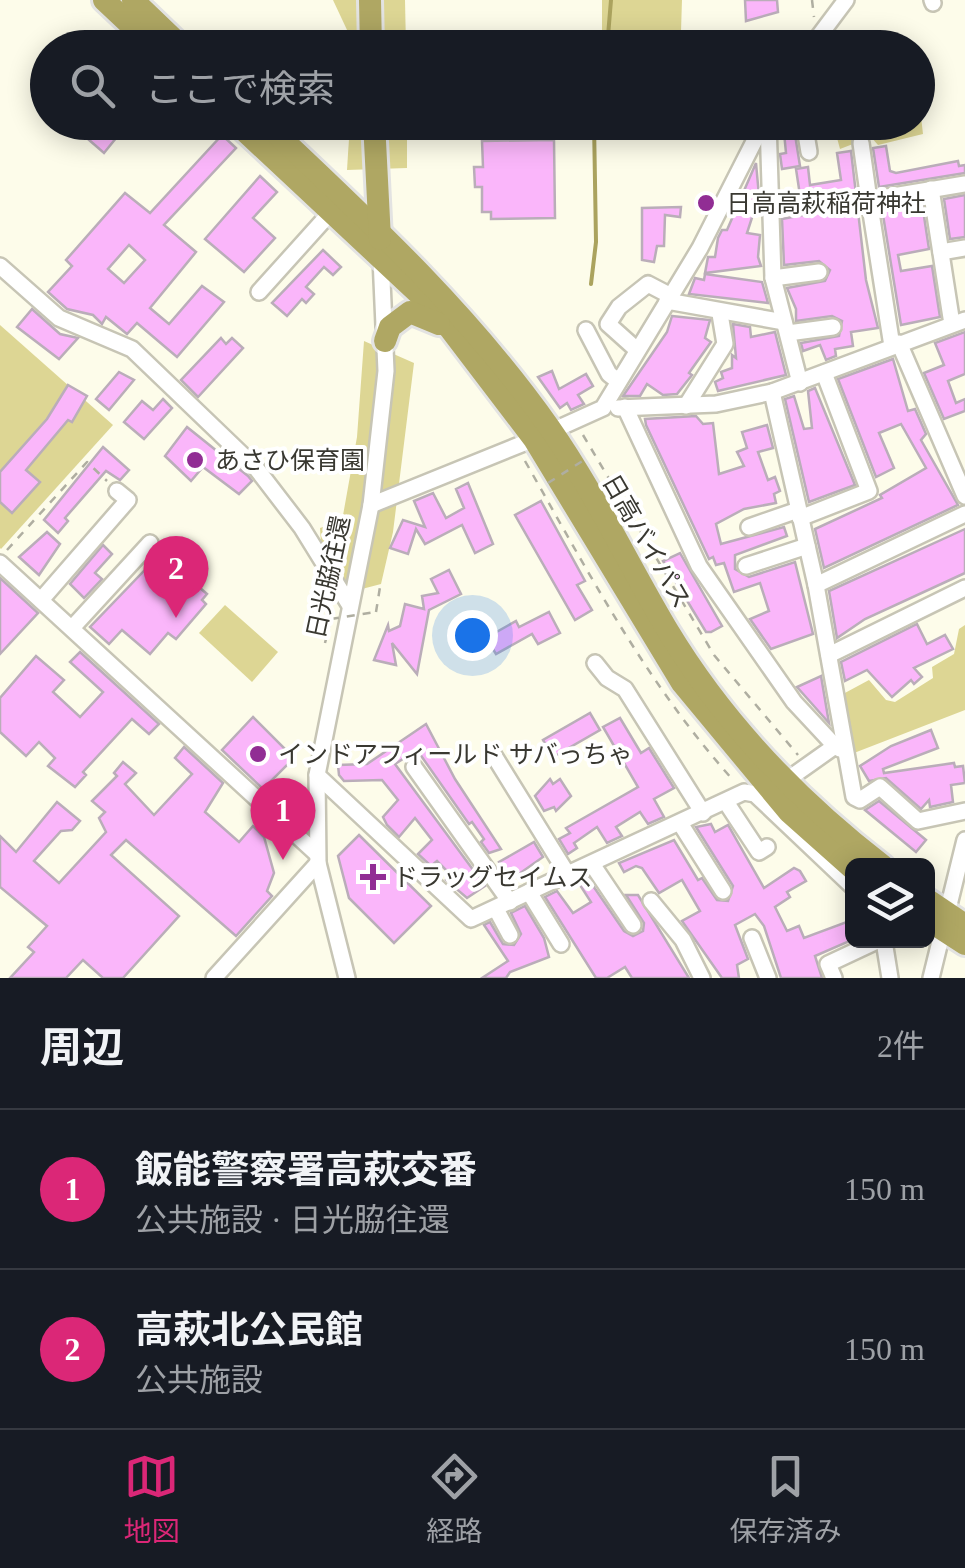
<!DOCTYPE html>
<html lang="ja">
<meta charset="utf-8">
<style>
:root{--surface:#171b24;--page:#242831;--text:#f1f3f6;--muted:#9ea1a6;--line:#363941;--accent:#db2777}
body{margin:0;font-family:"Times New Roman","Noto Sans JP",serif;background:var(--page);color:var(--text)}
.controls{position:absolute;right:30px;bottom:30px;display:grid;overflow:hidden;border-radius:15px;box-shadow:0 5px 25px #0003}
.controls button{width:90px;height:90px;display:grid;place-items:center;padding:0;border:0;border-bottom:2px solid var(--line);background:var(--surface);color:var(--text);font:50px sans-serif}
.you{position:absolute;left:472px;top:635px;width:35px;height:35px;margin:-25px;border:8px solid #fff;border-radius:50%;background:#1a73e8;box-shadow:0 0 0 15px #1a73e833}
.badge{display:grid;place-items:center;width:65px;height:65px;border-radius:50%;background:var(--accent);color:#fff;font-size:32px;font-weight:700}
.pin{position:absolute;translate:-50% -82px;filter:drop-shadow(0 2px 5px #0008)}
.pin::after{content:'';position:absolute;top:52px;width:35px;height:30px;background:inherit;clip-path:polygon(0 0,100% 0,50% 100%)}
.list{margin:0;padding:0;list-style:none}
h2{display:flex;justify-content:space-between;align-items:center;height:130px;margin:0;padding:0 40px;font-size:42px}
h2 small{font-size:32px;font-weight:400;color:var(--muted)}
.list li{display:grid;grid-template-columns:65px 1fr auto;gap:30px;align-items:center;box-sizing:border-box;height:160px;padding:0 40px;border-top:2px solid var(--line)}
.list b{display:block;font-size:38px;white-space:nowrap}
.list p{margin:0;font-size:32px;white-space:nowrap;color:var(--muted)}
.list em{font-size:32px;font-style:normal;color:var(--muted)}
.icon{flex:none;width:55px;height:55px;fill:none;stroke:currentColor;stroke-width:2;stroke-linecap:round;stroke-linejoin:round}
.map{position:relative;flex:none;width:965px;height:978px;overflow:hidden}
.search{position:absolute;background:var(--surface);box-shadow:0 5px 25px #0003;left:30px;right:30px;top:30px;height:110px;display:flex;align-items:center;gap:25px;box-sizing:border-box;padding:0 35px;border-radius:55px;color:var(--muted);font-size:38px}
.sheet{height:450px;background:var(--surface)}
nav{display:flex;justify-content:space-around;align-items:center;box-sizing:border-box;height:140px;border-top:2px solid var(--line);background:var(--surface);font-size:28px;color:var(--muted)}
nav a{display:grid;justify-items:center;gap:5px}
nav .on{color:var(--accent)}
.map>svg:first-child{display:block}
</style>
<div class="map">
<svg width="965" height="978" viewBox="0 0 965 978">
<rect width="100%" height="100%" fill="#fdfcea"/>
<g fill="#ddd694">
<path d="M 333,0 L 405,0 L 406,47 L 355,47 Z"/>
<path d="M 602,0 L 682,0 L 681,31 L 672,47 L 602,47 Z"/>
<path d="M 918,91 L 923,134 L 878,145 L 871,137 L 840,149 L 833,123 L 918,122 Z"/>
<path d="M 350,123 L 407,123 L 407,168 L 347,170 Z"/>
<path d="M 0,325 L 113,425 L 1,549 L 0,548 Z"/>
<path d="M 364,341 L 414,363 L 393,532 L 381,584 L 316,601 L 334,560 L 321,543 L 320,528 L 342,521 L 357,437 Z"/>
<path d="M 225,605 L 278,652 L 252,682 L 199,633 Z"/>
<path d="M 965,625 L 965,710 L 854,753 L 843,694 L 869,680 L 886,700 L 895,702 L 933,678 L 932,667 L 954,654 L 959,629 Z"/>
</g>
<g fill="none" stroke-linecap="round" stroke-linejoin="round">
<g stroke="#aba35e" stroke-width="4">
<path d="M 607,48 L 611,0"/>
<path d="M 591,284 L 596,242 L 594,122"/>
</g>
</g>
<g fill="#fab6fa" stroke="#baadb9" stroke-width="2.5" fill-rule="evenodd">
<path d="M 745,0 L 777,0 L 778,12 L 746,21 Z"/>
<path d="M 102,122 L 129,122 L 104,153 L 88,139 Z"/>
<path d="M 783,122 L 793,122 L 800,166 L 782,169 L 780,154 L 786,153 Z"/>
<path d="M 222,135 L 236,148 L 164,225 L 196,252 L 150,308 L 169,324 L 202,286 L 224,302 L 177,357 L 137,323 L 127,334 L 106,317 L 102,324 L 93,315 L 67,309 L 48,292 L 72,266 L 66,260 L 125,193 L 150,213 ZM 129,245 L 145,260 L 124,283 L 108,269 Z"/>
<path d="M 554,140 L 555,218 L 491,219 L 491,212 L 482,212 L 482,187 L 475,187 L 474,167 L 483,167 L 482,141 Z"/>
<path d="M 886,146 L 890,171 L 896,173 L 958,161 L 959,166 L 965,165 L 965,173 L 879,187 L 873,148 Z"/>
<path d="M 851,151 L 866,280 L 878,328 L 851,332 L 853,346 L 835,349 L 836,356 L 826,360 L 820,345 L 803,351 L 801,343 L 839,336 L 842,321 L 832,316 L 796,321 L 796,309 L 787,288 L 825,281 L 830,270 L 819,261 L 784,265 L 782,219 L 803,215 L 796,169 L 808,167 L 810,185 L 841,180 L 837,153 Z"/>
<path d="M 756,163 L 759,196 L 747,233 L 760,235 L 758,257 L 761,266 L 705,273 L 708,257 L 715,257 L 718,238 L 722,230 L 727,230 Z"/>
<path d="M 260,176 L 277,192 L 253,218 L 275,238 L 244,272 L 205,239 Z"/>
<path d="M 965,195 L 965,237 L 950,239 L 944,199 Z"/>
<path d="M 922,203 L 929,249 L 898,255 L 901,271 L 932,266 L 940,317 L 901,325 L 882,209 Z"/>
<path d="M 681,207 L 680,217 L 665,215 L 664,246 L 657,246 L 654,262 L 642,260 L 642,208 Z"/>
<path d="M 323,250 L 341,267 L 333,275 L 324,267 L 306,287 L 314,294 L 306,303 L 302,299 L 287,316 L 272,303 Z"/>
<path d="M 705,274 L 762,282 L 768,303 L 689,294 L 695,278 L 704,280 Z"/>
<path d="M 32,309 L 60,334 L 78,338 L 59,359 L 17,327 Z"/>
<path d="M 672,316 L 710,320 L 705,338 L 711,342 L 689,373 L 692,375 L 677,394 L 663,395 L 647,384 L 640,396 L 623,396 L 667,332 Z"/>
<path d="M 733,324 L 750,327 L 751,337 L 775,332 L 786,375 L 718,391 L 715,382 L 723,378 L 721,372 L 732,368 L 732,355 L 736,358 Z"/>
<path d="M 965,332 L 965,374 L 948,381 L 956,403 L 965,399 L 965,411 L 944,419 L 924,373 L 944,365 L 935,343 Z"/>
<path d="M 221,338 L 226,344 L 232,338 L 243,348 L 198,397 L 181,380 Z"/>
<path d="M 893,359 L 908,411 L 915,409 L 926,434 L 921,440 L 958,505 L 824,568 L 815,529 L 882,498 L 880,495 L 926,468 L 901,424 L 879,433 L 894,468 L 876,477 L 838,379 Z"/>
<path d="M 552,371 L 559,389 L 586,374 L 593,386 L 578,395 L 584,404 L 571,410 L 567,403 L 560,408 L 538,377 Z"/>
<path d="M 119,372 L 134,380 L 109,410 L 96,399 Z"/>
<path d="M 68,385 L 87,396 L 72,422 L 68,420 L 26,470 L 40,482 L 12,513 L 0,502 L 0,472 L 47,419 Z"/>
<path d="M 815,388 L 855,485 L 809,502 L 785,399 L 794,396 L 804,429 L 812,428 L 808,391 Z"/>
<path d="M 163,399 L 172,408 L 144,439 L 124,422 L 142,401 L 153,410 Z"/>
<path d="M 696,416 L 703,424 L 713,423 L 719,474 L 744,466 L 737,452 L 747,448 L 742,432 L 767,425 L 773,448 L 758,452 L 768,480 L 775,477 L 780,491 L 774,494 L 776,503 L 744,509 L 716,524 L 721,544 L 784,527 L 787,536 L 735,555 L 735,569 L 749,577 L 795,562 L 813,634 L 771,649 L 750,619 L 769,611 L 760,583 L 734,592 L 724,563 L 716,565 L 713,557 L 709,559 L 646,425 L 645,419 Z"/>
<path d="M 187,427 L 248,476 L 252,481 L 239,494 L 203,467 L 191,481 L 165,456 Z"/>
<path d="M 103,447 L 129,470 L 120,480 L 106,471 L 65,518 L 68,521 L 58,533 L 44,520 Z"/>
<path d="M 468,483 L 493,544 L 475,553 L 462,525 L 425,544 L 416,529 L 408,554 L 390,548 L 403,520 L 425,527 L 414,501 L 433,493 L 446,518 L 464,508 L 456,489 Z"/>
<path d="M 541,501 L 585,581 L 577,585 L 592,610 L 575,620 L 515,515 Z"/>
<path d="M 965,529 L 965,573 L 865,619 L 837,638 L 829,591 Z"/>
<path d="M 47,532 L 60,544 L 39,575 L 19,557 Z"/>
<path d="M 103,545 L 112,554 L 95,573 L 102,579 L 84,598 L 70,584 Z"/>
<path d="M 166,548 L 182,564 L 178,569 L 207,594 L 202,600 L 206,604 L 176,639 L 168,633 L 150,654 L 122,630 L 109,644 L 90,627 Z"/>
<path d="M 680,553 L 722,626 L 711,632 L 706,632 L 663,561 Z"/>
<path d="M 449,570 L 461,594 L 429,610 L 417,674 L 392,643 L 396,665 L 374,660 L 388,625 L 389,631 L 400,626 L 405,604 L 424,609 L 422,596 L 438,593 L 431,579 Z"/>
<path d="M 0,578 L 38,613 L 0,654 Z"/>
<path d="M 549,612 L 560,633 L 538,644 L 532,634 L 496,654 L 486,638 L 516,621 L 519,627 Z"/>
<path d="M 917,624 L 927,644 L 945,635 L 953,649 L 914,668 L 922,677 L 914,684 L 911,680 L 892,697 L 867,670 L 845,681 L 841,662 Z"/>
<path d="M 80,652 L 159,724 L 149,734 L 132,719 L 83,772 L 86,775 L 75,787 L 48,766 L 55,758 L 39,742 L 26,756 L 0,732 L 0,698 L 36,656 L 64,680 L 53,692 L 80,717 L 103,692 L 70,662 Z"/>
<path d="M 821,676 L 829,723 L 797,687 Z"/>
<path d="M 590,713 L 600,730 L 553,757 L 543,740 Z"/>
<path d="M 253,717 L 294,758 L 263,789 L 222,750 Z"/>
<path d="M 620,718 L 641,753 L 649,748 L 674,788 L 654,799 L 664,817 L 648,824 L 640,812 L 616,827 L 622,836 L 607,843 L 597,827 L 574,843 L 577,848 L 568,854 L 559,839 L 570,833 L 566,828 L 638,787 L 603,727 Z"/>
<path d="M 426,724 L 455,779 L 501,849 L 489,853 L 481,842 L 484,839 L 472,822 L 469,824 L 417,750 L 395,764 L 485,886 L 467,898 L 446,880 L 451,875 L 437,861 L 431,866 L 418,854 L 432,840 L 415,818 L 399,837 L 387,825 L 383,817 L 398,800 L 382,780 L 344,781 L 339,775 L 338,765 L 367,764 Z"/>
<path d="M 931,730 L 938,748 L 883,769 L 884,773 L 954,763 L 955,767 L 963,766 L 965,783 L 951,785 L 953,802 L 930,807 L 929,800 L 921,809 L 886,778 L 869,781 L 860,766 L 891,746 Z"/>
<path d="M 184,747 L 223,783 L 205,812 L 239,842 L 253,826 L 264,837 L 274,873 L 267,891 L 272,896 L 236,936 L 126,840 L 111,855 L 179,916 L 123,978 L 103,978 L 83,960 L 66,978 L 10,978 L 34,952 L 28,947 L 47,926 L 0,887 L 0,836 L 16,852 L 57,802 L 80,821 L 72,830 L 61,831 L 34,861 L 59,883 L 106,832 L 99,818 L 105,812 L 92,801 L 117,776 L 114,773 L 123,762 L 136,773 L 125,784 L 154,815 L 192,774 L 175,758 Z"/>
<path d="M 550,779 L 553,784 L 560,779 L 571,796 L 556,811 L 554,807 L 544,811 L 535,796 Z"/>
<path d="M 879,801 L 926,840 L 916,852 L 865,810 Z"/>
<path d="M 711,824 L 715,832 L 728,825 L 764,888 L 794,868 L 800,871 L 806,881 L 787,892 L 790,897 L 775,907 L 787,931 L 799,926 L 804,938 L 852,920 L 852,940 L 815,956 L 822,978 L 781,978 L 764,926 L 755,914 L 735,925 L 748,959 L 737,965 L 739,978 L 722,978 L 682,921 L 700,911 L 682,880 L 659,893 L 642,868 L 636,866 L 624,872 L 619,863 L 674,840 L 698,880 L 702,878 L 717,900 L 728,901 L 733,886 L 696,827 Z"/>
<path d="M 359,835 L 431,906 L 394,943 L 349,898 L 338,856 Z"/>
<path d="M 534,842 L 543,857 L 509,881 L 499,862 Z"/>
<path d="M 587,877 L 624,931 L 633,936 L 643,931 L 644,923 L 626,895 L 638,895 L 689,978 L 632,978 L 625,967 L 607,978 L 596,978 L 545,897 L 557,891 L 573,913 L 591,902 L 578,882 Z"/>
<path d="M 525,906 L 544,938 L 549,957 L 510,972 L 506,978 L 482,978 L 508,961 L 484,925 L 490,922 L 503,944 L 514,945 L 521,934 L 511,913 Z"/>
</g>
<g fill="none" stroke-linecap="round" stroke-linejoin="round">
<defs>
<g id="minor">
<path d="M 932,0 L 933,3"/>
<path d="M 810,48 L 846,0"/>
<path d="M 768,122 L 773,278 L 800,383"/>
<path d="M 804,122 L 809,152"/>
<path d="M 861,143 L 869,200"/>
<path d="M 931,189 L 952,324"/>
<path d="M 941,252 L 965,248"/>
<path d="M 0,266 L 59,318 L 132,349 L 256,468 L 302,528 L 349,604"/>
<path d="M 773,278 L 819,272"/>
<path d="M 259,292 L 331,212"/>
<path d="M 667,301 L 784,322"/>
<path d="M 586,330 L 609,374 L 618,381"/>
<path d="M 788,333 L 833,327"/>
<path d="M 899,343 L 965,496"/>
<path d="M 892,346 L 869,200 L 965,184"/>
<path d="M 637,350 L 608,324 L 619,307 L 648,284 L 671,296"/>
<path d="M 772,392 L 816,585 L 854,797 L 860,800 L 880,787 L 918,821 L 965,811"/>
<path d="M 686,406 L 725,344 L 720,314"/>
<path d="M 625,407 L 699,566 L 794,702 L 835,746"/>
<path d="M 618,408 L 716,404 L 772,392 L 965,320"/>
<path d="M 552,431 L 603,408 L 700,248 L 764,122"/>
<path d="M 371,505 L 534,439"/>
<path d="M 800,518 L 869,491 L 824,373"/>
<path d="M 749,527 L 798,510"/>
<path d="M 0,563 L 317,854"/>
<path d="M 746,566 L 807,546"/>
<path d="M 816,585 L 965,514"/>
<path d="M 41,600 L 128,500 L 117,491"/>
<path d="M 72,628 L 150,543"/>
<path d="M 829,655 L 965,588"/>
<path d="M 595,663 L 607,678 L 625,689 L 703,813"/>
<path d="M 493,754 L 568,875"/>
<path d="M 414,767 L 510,902"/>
<path d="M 317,775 L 471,919 L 744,792 L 755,794 L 852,886"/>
<path d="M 787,780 L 835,746 L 840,749"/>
<path d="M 726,802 L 759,852 L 767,847"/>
<path d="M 680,823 L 723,891"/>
<path d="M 592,864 L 633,925"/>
<path d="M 529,892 L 561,944"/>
<path d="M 651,901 L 683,940 L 702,978"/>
<path d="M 496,909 L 510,935"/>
<path d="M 752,938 L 768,978"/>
<path d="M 884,941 L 890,978"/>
<path d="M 214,978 L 318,863"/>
<path d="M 347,978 L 318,863 L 317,775 L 371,505 L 386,371 L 381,258"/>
<path d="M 834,978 L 828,964 L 877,941"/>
<path d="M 931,978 L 965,840"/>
</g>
<g id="highway">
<path d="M 104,0 L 155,48"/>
<path d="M 133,0 L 183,48"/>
<path d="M 370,0 L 371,48"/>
<path d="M 235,122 L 419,294 L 451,330 L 534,439 L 682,683 L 789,812 L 852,868"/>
<path d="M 264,122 C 366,218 468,312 549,427 C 594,491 628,564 668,631 C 723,722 799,801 883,866"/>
<path d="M 374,122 L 380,239"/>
<path d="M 385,341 L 390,327 L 410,312 L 439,324"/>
<path d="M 928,900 L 965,925"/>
<path d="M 928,920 L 965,944"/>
</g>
</defs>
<use href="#minor" stroke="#c7c5b5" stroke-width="20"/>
<use href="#highway" stroke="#e3e3e2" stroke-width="28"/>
<g stroke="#afaea1" stroke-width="2.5" stroke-dasharray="8 8" stroke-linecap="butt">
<path d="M 812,0 L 814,17"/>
<path d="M 683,48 L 786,38 L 798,43"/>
<path d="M 583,435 L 714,655 L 798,755"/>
<path d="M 525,461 C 589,573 646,683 733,780"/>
<path d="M 7,550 L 87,462 L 107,481"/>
<path d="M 376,612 L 380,587"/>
<path d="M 325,643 L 331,619"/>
</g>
<use href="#minor" stroke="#fff" stroke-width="15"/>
<use href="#highway" stroke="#afa763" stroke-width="22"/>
<g stroke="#afaea1" stroke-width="2.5" stroke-dasharray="8 8" stroke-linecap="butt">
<path d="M 548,483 L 584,460"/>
<path d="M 331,619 L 376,612"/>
</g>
</g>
<g fill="#912d94" stroke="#fff" stroke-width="4">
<circle cx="706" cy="203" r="10"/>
<circle cx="195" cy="460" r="10"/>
<circle cx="258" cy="754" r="10"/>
<path d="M368 862h10v10h10v10h-10v10h-10v-10h-10v-10h10z"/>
</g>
<g text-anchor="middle" stroke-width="8" stroke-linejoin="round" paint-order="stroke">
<g font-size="25" fill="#393831" stroke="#fff" text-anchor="start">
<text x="726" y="212">日高高萩稲荷神社</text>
<text x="215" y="469">あさひ保育園</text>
<text x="278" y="763">インドアフィールド サバっちゃ</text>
<text x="393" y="886">ドラッグセイムス</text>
</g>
<g font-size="25" fill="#393831" stroke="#fff">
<text transform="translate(647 541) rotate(60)" y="9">日高バイパス</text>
<text transform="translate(328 577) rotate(-78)" y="9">日光脇往還</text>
</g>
</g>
</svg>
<div class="controls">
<button><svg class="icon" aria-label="layers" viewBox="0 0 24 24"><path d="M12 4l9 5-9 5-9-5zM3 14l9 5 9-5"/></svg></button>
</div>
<div class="you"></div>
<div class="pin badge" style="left:283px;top:860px">1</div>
<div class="pin badge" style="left:176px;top:618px">2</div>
<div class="search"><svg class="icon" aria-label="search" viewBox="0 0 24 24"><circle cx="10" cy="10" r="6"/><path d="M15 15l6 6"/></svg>ここで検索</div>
</div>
<section class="sheet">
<h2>周辺<small>2件</small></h2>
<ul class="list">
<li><span class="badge">1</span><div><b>飯能警察署高萩交番</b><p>公共施設 · 日光脇往還</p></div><em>150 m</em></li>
<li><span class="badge">2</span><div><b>高萩北公民館</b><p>公共施設</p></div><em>150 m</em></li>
</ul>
</section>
<nav>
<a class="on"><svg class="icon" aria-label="map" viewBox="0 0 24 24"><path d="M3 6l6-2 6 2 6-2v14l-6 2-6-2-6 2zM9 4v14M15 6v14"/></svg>地図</a>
<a><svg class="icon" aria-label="directions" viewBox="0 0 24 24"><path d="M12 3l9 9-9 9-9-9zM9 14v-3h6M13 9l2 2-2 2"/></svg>経路</a>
<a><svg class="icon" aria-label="saved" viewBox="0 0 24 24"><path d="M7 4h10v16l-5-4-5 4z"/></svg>保存済み</a>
</nav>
